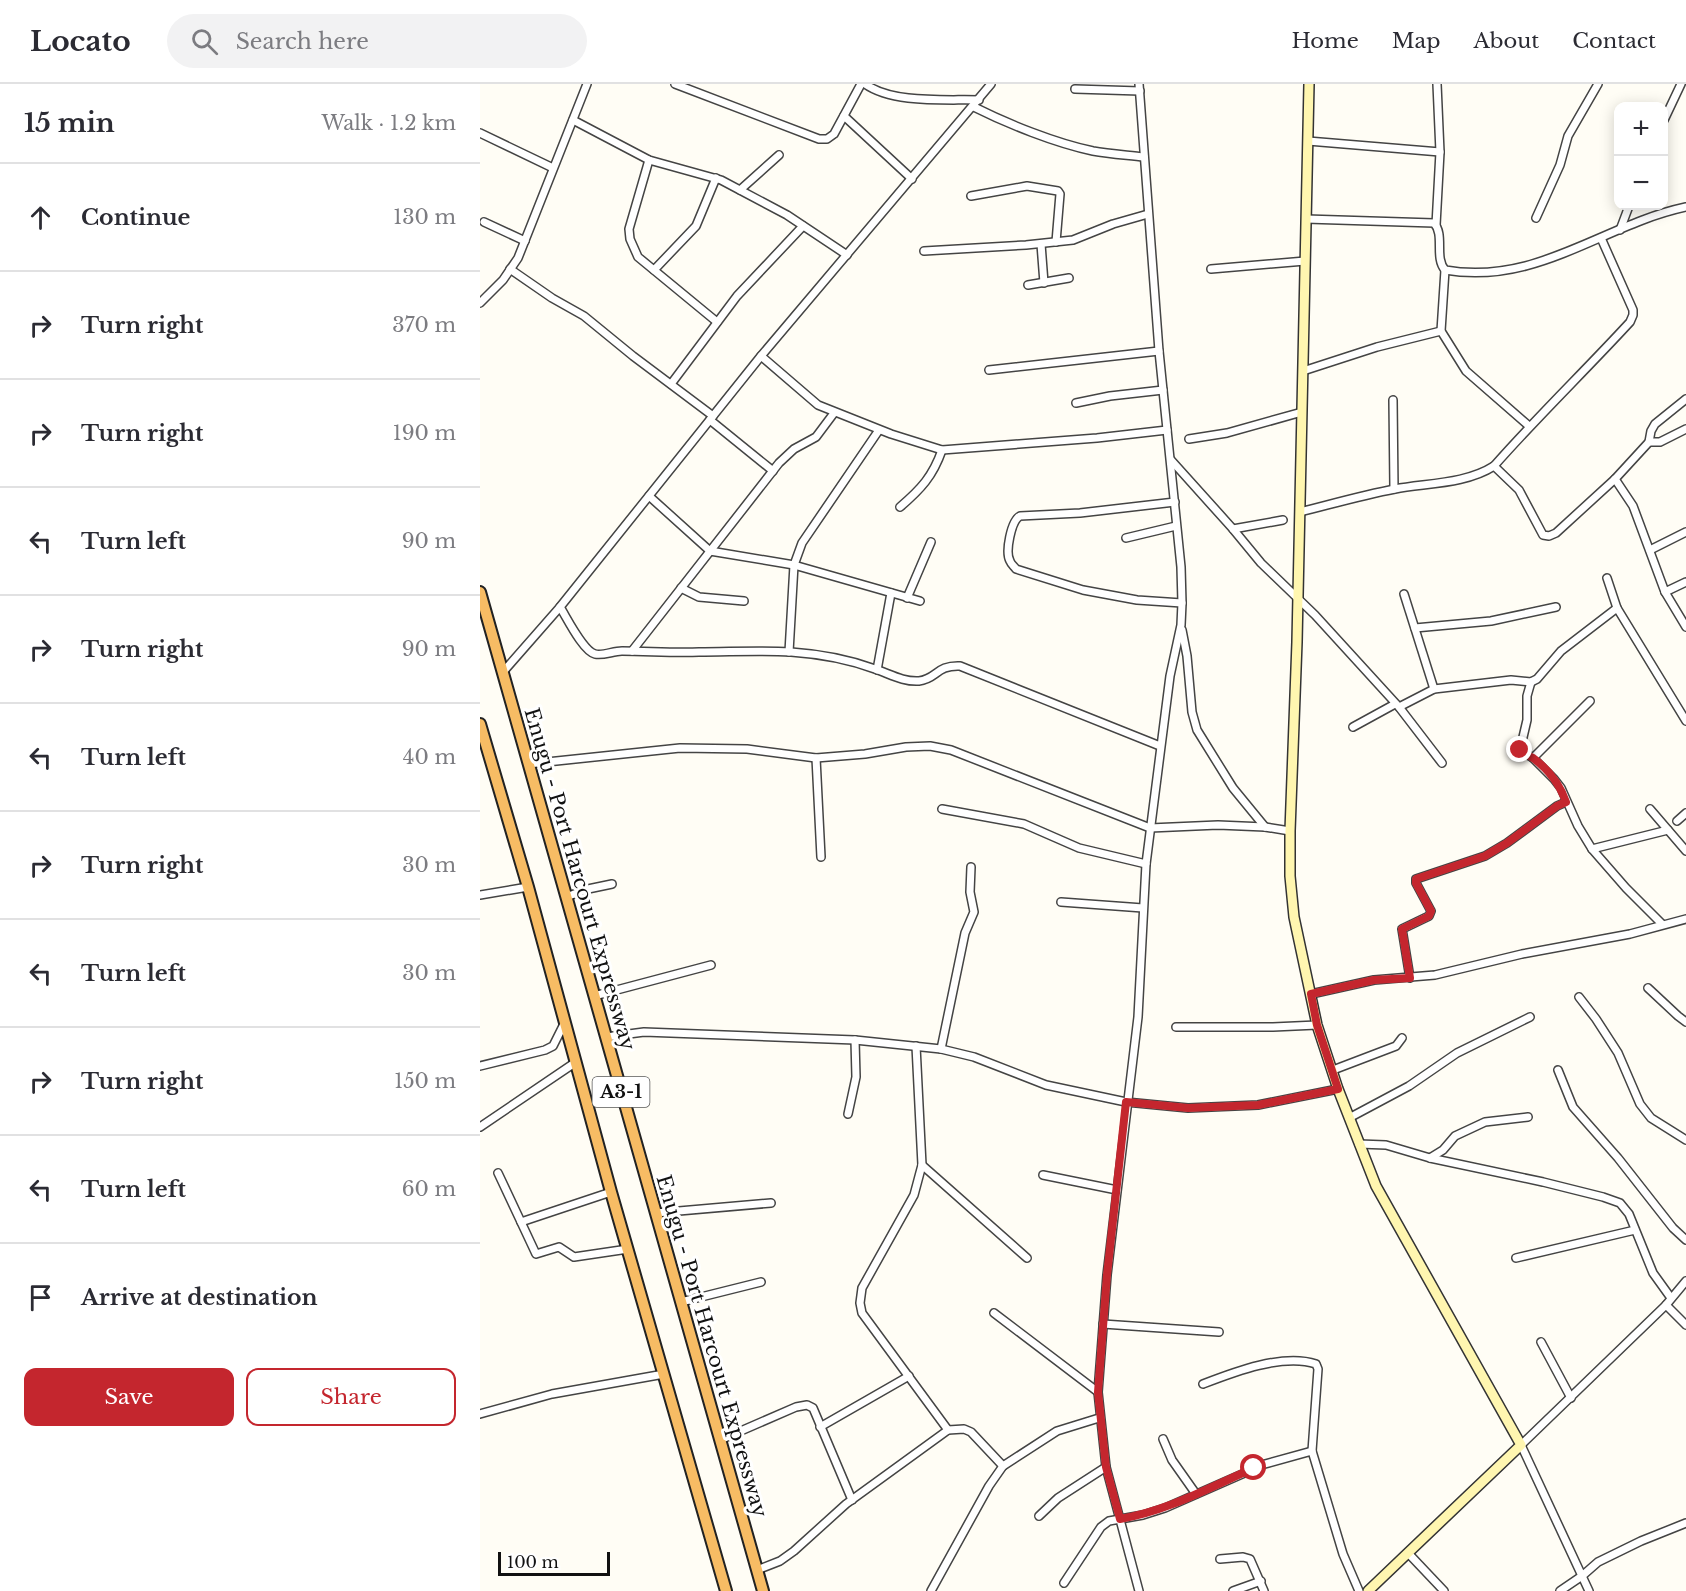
<!DOCTYPE html>
<meta charset="utf-8">
<style>
:root{--surface:#fff;--page:#f2f2f3;--text:#2b2b33;--muted:#7c7c81;--line:#e1e1e2;--accent:#c4262e}
body{margin:0;font-family:"Libre Baskerville",serif;background:var(--page);color:var(--text)}
.controls{position:absolute;right:18px;top:18px;display:grid;overflow:hidden;border-radius:12px;box-shadow:0 3px 15px #0003}
.controls button{width:54px;height:54px;display:grid;place-items:center;padding:0;border:0;border-bottom:2px solid var(--line);background:var(--surface);color:var(--text);font:30px sans-serif}
.scale{position:absolute;left:18px;bottom:15px;width:112px;box-sizing:border-box;padding-left:6px;border:3px solid #111;border-top:0;font-size:16px;line-height:21px;white-space:nowrap;color:#111;-webkit-text-stroke:4px #fff;paint-order:stroke}
.stop{position:absolute;width:18px;height:18px;margin:-14px;border:4px solid #c4262e;border-radius:50%;background:#fff}
.stop.end{background:#c4262e;border-color:#fff;box-shadow:0 2px 6px #0008}
.list{margin:0;padding:0;list-style:none}
h2{display:flex;justify-content:space-between;align-items:center;height:78px;margin:0;padding:0 24px;font-size:26px}
h2 small{font-size:20px;font-weight:400;color:var(--muted)}
.list li{display:grid;grid-template-columns:39px 1fr auto;gap:18px;align-items:center;box-sizing:border-box;height:108px;padding:0 24px;border-top:2px solid var(--line)}
.list b{display:block;font-size:22px;white-space:nowrap}
.list em{font-size:20px;font-style:normal;color:var(--muted)}
.actions{display:flex;gap:12px;padding:18px 24px}
.actions a{flex:1;padding:14px 0;border:2px solid var(--accent);border-radius:12px;text-align:center;font-size:21px;color:var(--accent)}
.actions .main{background:var(--accent);color:#fff}
.icon{flex:none;width:33px;height:33px;fill:none;stroke:currentColor;stroke-width:2;stroke-linecap:round;stroke-linejoin:round}
.map{position:relative;flex:none;width:1206px;height:1507px;overflow:hidden}
header{display:flex;align-items:center;gap:36px;box-sizing:border-box;height:84px;padding:0 30px;background:var(--surface);border-bottom:2px solid var(--line)}
header strong{font-size:28px}
nav{display:flex;gap:33px;margin-inline-start:auto;font-size:21px}
.search{width:420px;height:54px;background:var(--page);display:flex;align-items:center;gap:15px;box-sizing:border-box;padding:0 21px;border-radius:33px;color:var(--muted);font-size:22px}
main{display:flex}
aside{flex:1;background:var(--surface)}
.map>svg:first-child{display:block}
</style>
<header>
<strong>Locato</strong>
<div class="search"><svg class="icon" aria-label="search" viewBox="0 0 24 24"><circle cx="10" cy="10" r="6"/><path d="M15 15l6 6"/></svg>Search here</div>
<nav><a>Home</a><a>Map</a><a>About</a><a>Contact</a></nav>
</header>
<main>
<aside>
<h2>15 min<small>Walk · 1.2 km</small></h2>
<ul class="list">
<li><svg class="icon" aria-label="ahead" viewBox="0 0 24 24"><path d="M12 20V5M6 11l6-6 6 6"/></svg><div><b>Continue</b></div><em>130 m</em></li>
<li><svg class="icon" aria-label="right" viewBox="0 0 24 24"><path d="M7 20v-9h11M14 6l5 5-5 5"/></svg><div><b>Turn right</b></div><em>370 m</em></li>
<li><svg class="icon" aria-label="right" viewBox="0 0 24 24"><path d="M7 20v-9h11M14 6l5 5-5 5"/></svg><div><b>Turn right</b></div><em>190 m</em></li>
<li><svg class="icon" aria-label="left" viewBox="0 0 24 24"><path d="M17 20v-9H6M10 6l-5 5 5 5"/></svg><div><b>Turn left</b></div><em>90 m</em></li>
<li><svg class="icon" aria-label="right" viewBox="0 0 24 24"><path d="M7 20v-9h11M14 6l5 5-5 5"/></svg><div><b>Turn right</b></div><em>90 m</em></li>
<li><svg class="icon" aria-label="left" viewBox="0 0 24 24"><path d="M17 20v-9H6M10 6l-5 5 5 5"/></svg><div><b>Turn left</b></div><em>40 m</em></li>
<li><svg class="icon" aria-label="right" viewBox="0 0 24 24"><path d="M7 20v-9h11M14 6l5 5-5 5"/></svg><div><b>Turn right</b></div><em>30 m</em></li>
<li><svg class="icon" aria-label="left" viewBox="0 0 24 24"><path d="M17 20v-9H6M10 6l-5 5 5 5"/></svg><div><b>Turn left</b></div><em>30 m</em></li>
<li><svg class="icon" aria-label="right" viewBox="0 0 24 24"><path d="M7 20v-9h11M14 6l5 5-5 5"/></svg><div><b>Turn right</b></div><em>150 m</em></li>
<li><svg class="icon" aria-label="left" viewBox="0 0 24 24"><path d="M17 20v-9H6M10 6l-5 5 5 5"/></svg><div><b>Turn left</b></div><em>60 m</em></li>
<li><svg class="icon" aria-label="arrive" viewBox="0 0 24 24"><path d="M6 21V4h12l-3 4 3 4H6"/></svg><div><b>Arrive at destination</b></div></li>
</ul>
<div class="actions"><a class="main">Save</a><a>Share</a></div>
</aside>
<div class="map">
<svg width="1206" height="1507" viewBox="0 0 1206 1507">
<rect width="100%" height="100%" fill="#fffdf5"/>
<g fill="none" stroke-linecap="round" stroke-linejoin="round">
<defs>
<g id="minor">
<path d="M 195,0 L 339,55 L 347,55 L 354,50 L 381,0"/>
<path d="M 385,0 C 413,20 466,15 499,16"/>
<path d="M 595,5 L 660,7"/>
<path d="M 494,23 C 528,40 575,59 613,67 C 629,70 647,71 664,73"/>
<path d="M 364,32 L 432,95"/>
<path d="M 93,36 L 169,76 L 241,96 L 307,131 L 367,171"/>
<path d="M 1184,36 L 1201,0"/>
<path d="M 0,49 L 73,84"/>
<path d="M 828,57 L 960,68"/>
<path d="M 169,76 L 149,145 L 150,155 L 158,173 L 237,238"/>
<path d="M 260,106 L 299,71"/>
<path d="M 491,112 L 547,102 L 578,107 L 580,110 L 576,158"/>
<path d="M 1056,134 L 1080,81 L 1088,52 L 1118,0"/>
<path d="M 826,135 L 954,139 C 965,151 954,173 965,186 C 1057,202 1122,141 1206,123"/>
<path d="M 4,138 L 45,157"/>
<path d="M 956,141 L 960,68 L 957,0"/>
<path d="M 1140,146 L 1149,122"/>
<path d="M 561,160 L 564,199"/>
<path d="M 444,167 L 546,161 L 593,156 L 633,140 L 668,130"/>
<path d="M 30,185 L 72,214 L 104,232 L 153,272 L 233,332"/>
<path d="M 731,185 L 825,177"/>
<path d="M 174,186 L 216,142 L 236,94"/>
<path d="M 965,186 L 961,247 L 986,287 L 1049,342"/>
<path d="M 548,201 L 589,194"/>
<path d="M 0,219 L 23,196 L 38,174 L 107,0"/>
<path d="M 281,272 L 338,321 L 411,350 L 462,366 L 617,354 L 687,346"/>
<path d="M 509,286 L 679,267"/>
<path d="M 823,287 L 897,263 L 961,247"/>
<path d="M 191,300 L 257,212 L 323,142"/>
<path d="M 913,316 L 914,405"/>
<path d="M 596,319 L 630,312 L 683,306"/>
<path d="M 230,336 L 293,387"/>
<path d="M 709,355 L 747,349 L 822,328"/>
<path d="M 1169,358 L 1180,358 L 1206,345"/>
<path d="M 691,376 L 753,445 L 781,479 L 835,531 L 919,623 L 962,679"/>
<path d="M 1014,382 L 1039,406 L 1063,451 L 1069,452 L 1076,449 L 1135,395 L 1169,358 L 1171,347 L 1175,340 L 1206,315"/>
<path d="M 1135,395 L 1153,422 L 1185,508 L 1206,543"/>
<path d="M 169,412 L 230,467 L 314,481 L 440,517"/>
<path d="M 695,418 L 600,429 L 540,432 C 531,437 525,468 530,477 C 531,480 534,482 536,485 L 603,506 L 657,516 L 702,519"/>
<path d="M 420,423 C 441,405 453,392 462,366"/>
<path d="M 820,428 C 852,420 883,411 915,405 C 947,399 986,400 1014,382 C 1058,332 1105,287 1150,238 L 1153,231 L 1153,226 L 1121,154"/>
<path d="M 753,445 L 803,436"/>
<path d="M 646,454 L 696,442"/>
<path d="M 1170,466 L 1206,448"/>
<path d="M 201,504 L 219,513 L 264,517"/>
<path d="M 1185,508 L 1206,498"/>
<path d="M 924,510 L 954,605"/>
<path d="M 427,514 L 451,458"/>
<path d="M 80,523 C 87,534 103,567 115,570 C 123,572 133,567 142,567 C 167,567 193,569 219,568 C 249,568 281,566 311,568 C 340,570 368,575 395,585 C 410,590 423,598 439,597 C 457,595 456,581 480,582 L 680,662"/>
<path d="M 1137,524 L 1206,637"/>
<path d="M 935,544 L 1011,537 L 1076,523"/>
<path d="M 702,546 L 707,572 L 712,628 L 717,646 L 753,704 L 785,743"/>
<path d="M 152,567 L 299,379 L 314,365 L 336,353 L 354,329"/>
<path d="M 309,568 L 314,481 L 322,459 L 399,346"/>
<path d="M 397,586 L 411,509"/>
<path d="M 23,588 L 80,523 L 281,272 L 511,0"/>
<path d="M 1051,598 L 1047,612 L 1047,636 L 1040,666 L 1053,674 L 1074,695 L 1081,704 L 1098,742 L 1112,765 L 1146,804 L 1182,840"/>
<path d="M 919,623 L 954,605 L 1031,596 L 1051,598 L 1057,595 L 1081,567 L 1137,524 L 1127,494"/>
<path d="M 873,643 L 915,620"/>
<path d="M 336,674 L 341,773"/>
<path d="M 1053,674 L 1110,617"/>
<path d="M 48,680 L 200,664 L 267,665 L 336,674 L 385,670 L 426,663 L 450,662 L 471,666 L 670,744 L 738,741 L 785,743 L 810,747"/>
<path d="M 462,725 L 544,740 L 599,764 L 666,780"/>
<path d="M 1170,725 L 1206,767"/>
<path d="M 1197,737 L 1206,729"/>
<path d="M 1112,765 L 1188,746"/>
<path d="M 0,811 L 48,803"/>
<path d="M 86,813 L 108,805 L 132,800"/>
<path d="M 581,818 L 663,824"/>
<path d="M 930,894 L 922,845 L 949,832 L 951,827 L 936,799 L 936,795 L 1005,772 L 1027,759 L 1077,722 L 1086,718"/>
<path d="M 1168,904 L 1198,932 L 1206,938"/>
<path d="M 831,910 L 894,896 L 955,891 L 1042,870 L 1150,850 L 1206,835"/>
<path d="M 114,912 L 231,881"/>
<path d="M 1099,913 L 1116,935 L 1138,969 L 1160,1020 L 1171,1034 L 1206,1056"/>
<path d="M 696,943 L 793,943 L 837,941"/>
<path d="M 126,953 L 164,948 L 375,956 L 461,965 L 494,973 L 566,1001 L 646,1018 L 708,1024 L 778,1021 L 858,1005"/>
<path d="M 436,962 L 442,1081 L 434,1111 L 382,1204 L 380,1219 L 382,1229 L 468,1346"/>
<path d="M 461,965 L 485,849 L 494,828 L 490,808 L 491,783"/>
<path d="M 0,982 L 65,966 L 73,962 L 85,938"/>
<path d="M 853,986 L 916,962 L 922,954"/>
<path d="M 1078,986 L 1093,1023 L 1138,1074 L 1193,1144 L 1206,1156"/>
<path d="M 368,1030 L 376,993 L 375,956"/>
<path d="M 869,1034 L 929,1002 L 977,969 L 1050,933"/>
<path d="M 0,1043 L 96,978"/>
<path d="M 879,1060 L 906,1061 L 950,1074 L 1063,1098 L 1123,1113 L 1140,1119 L 1149,1130 L 1173,1189 L 1191,1214"/>
<path d="M 950,1074 L 963,1066 L 975,1052 L 1005,1038 L 1048,1033"/>
<path d="M 442,1081 L 547,1174"/>
<path d="M 18,1089 L 56,1170 L 79,1163 L 94,1173 L 148,1165"/>
<path d="M 563,1091 L 637,1106"/>
<path d="M 176,1129 L 291,1119"/>
<path d="M 41,1138 L 131,1108"/>
<path d="M 1036,1174 L 1155,1146"/>
<path d="M 201,1218 L 281,1198"/>
<path d="M 1186,1221 L 1206,1241"/>
<path d="M 514,1229 L 618,1308"/>
<path d="M 623,1240 L 739,1248"/>
<path d="M 1061,1258 L 1091,1314"/>
<path d="M 723,1300 C 754,1288 803,1269 836,1280 L 838,1285 L 832,1367"/>
<path d="M 0,1330 L 72,1310 L 184,1290"/>
<path d="M 340,1343 L 429,1292"/>
<path d="M 683,1355 L 692,1376 L 716,1410"/>
<path d="M 240,1356 L 316,1323 L 327,1321 L 333,1324 L 372,1416"/>
<path d="M 559,1432 L 578,1414 L 626,1383"/>
<path d="M 928,1469 L 964,1507"/>
<path d="M 740,1475 L 763,1473 L 770,1475 L 784,1507"/>
<path d="M 277,1486 L 300,1477 L 314,1467 L 366,1420 L 468,1346 L 484,1345 L 491,1348 L 523,1382"/>
<path d="M 584,1499 L 621,1443 L 629,1437 L 663,1431 L 685,1424 L 785,1380 L 832,1367 L 863,1470 L 879,1507"/>
<path d="M 451,1507 L 509,1402 L 523,1382 L 577,1347 L 619,1334"/>
<path d="M 659,1507 L 626,1383 L 618,1308 L 627,1191 L 658,933 L 666,780 L 690,592 L 701,541 L 702,519 L 701,483 L 679,267 L 659,0"/>
<path d="M 753,1507 L 781,1497"/>
<path d="M 1080,1507 L 1102,1492 L 1118,1478 L 1161,1457 L 1206,1439"/>
<path d="M 1109,1507 L 1041,1361 L 1186,1221 L 1206,1197"/>
</g>
<path id="secondary" d="M 829,0 L 817,558 L 810,747 L 810,792 L 814,833 L 837,941 L 858,1005 L 896,1102 L 1041,1361 L 888,1507"/>
<g id="trunk">
<path d="M 0,508 L 283,1507"/>
<path d="M 0,640 L 48,803 L 131,1108 L 246,1507"/>
</g>
</defs>
<use href="#minor" stroke="#444" stroke-width="10"/>
<use href="#secondary" stroke="#333" stroke-width="12"/>
<use href="#trunk" stroke="#222" stroke-width="14"/>
<use href="#minor" stroke="#fff" stroke-width="7"/>
<use href="#secondary" stroke="#fff6b0" stroke-width="9"/>
<use href="#trunk" stroke="#f7bc64" stroke-width="10"/>
</g>
<g fill="none" stroke-linecap="round" stroke-linejoin="round">
<path stroke="#c4262e" stroke-width="8" d="M 774,1384 C 730,1403 688,1427 640,1435 L 626,1383 L 618,1308 L 627,1191 L 646,1018 L 708,1024 L 778,1021 L 858,1005 L 837,941 L 831,910 L 894,896 L 930,894 L 922,845 L 949,832 L 951,827 L 936,799 L 936,795 L 1005,772 L 1027,759 L 1077,722 L 1086,718 C 1080,701 1068,685 1053,674 C 1048,671 1044,670 1040,666"/>
</g>
<g text-anchor="middle" stroke-width="6" stroke-linejoin="round" paint-order="stroke">
<rect fill="#fff" stroke="#585858" stroke-width="1.5" x="112.5" y="993" width="57" height="30" rx="4.5"/>
<g font-size="18" font-weight="bold" fill="#111">
<text x="141" y="1014">A3-1</text>
</g>
<g font-size="20" fill="#111" stroke="#fff">
<text transform="translate(100 795) rotate(74)" y="7">Enugu - Port Harcourt Expressway</text>
<text transform="translate(232 1262) rotate(74)" y="7">Enugu - Port Harcourt Expressway</text>
</g>
</g>
</svg>
<div class="controls">
<button>+</button>
<button>−</button>
</div>
<div class="scale">100 m</div>
<div class="stop" style="left:774px;top:1384px"></div>
<div class="stop end" style="left:1040px;top:666px"></div>
</div>
</main>
